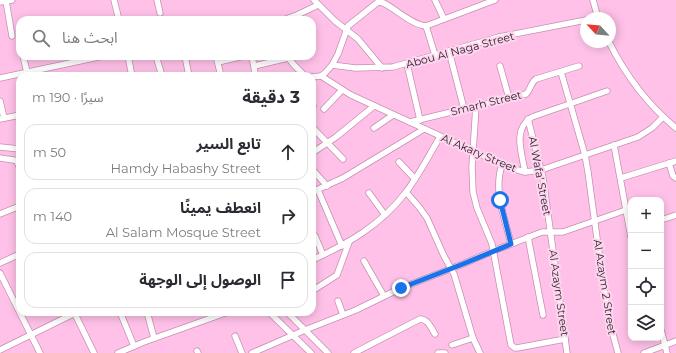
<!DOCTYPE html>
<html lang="ar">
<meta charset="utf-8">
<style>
:root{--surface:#fff;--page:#f2f2f3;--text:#2b2b33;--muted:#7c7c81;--line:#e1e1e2}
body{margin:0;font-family:Montserrat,"Noto Sans Arabic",sans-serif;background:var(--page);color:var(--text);direction:rtl}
.controls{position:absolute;right:12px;bottom:12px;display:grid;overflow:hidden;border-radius:8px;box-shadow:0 2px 10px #0003}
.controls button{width:36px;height:36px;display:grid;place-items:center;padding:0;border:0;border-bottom:1px solid var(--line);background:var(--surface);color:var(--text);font:20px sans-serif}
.compass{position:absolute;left:580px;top:12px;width:36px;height:36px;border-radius:50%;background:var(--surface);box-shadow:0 2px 10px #0003;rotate:296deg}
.stop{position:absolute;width:12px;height:12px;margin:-9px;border:3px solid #1a73e8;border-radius:50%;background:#fff}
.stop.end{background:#1a73e8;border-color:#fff;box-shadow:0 1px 4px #0008}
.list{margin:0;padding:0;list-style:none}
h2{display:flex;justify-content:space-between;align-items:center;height:52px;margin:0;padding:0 16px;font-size:17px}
h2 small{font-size:13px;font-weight:400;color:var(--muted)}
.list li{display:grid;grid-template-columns:26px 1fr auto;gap:12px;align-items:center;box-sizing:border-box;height:56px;margin:0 8px 8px;padding:0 8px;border:1px solid var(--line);border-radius:12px}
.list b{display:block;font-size:15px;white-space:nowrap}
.list p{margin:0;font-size:13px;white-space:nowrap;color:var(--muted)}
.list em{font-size:13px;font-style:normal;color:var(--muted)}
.icon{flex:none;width:22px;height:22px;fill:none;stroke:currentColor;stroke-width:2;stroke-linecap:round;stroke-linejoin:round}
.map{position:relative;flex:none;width:676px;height:353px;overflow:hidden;direction:ltr}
.search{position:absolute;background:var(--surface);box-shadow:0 2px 10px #0003;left:16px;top:16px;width:300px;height:44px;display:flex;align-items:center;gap:10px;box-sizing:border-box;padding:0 14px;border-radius:12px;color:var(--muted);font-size:15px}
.panel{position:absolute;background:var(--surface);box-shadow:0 2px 10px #0003;left:16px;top:72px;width:300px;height:244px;border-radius:12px;direction:rtl}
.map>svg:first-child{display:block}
</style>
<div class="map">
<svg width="676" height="353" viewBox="0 0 676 353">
<rect width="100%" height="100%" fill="#ffc1e8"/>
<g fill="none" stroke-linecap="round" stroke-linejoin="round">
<defs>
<g id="minor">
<path d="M 114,0 L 119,20"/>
<path d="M 157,0 L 160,13"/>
<path d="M 314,0 L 335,21 L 358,39 L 382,68"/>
<path d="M 435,0 L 444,19"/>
<path d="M 593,0 L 598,18"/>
<path d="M 6,1 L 12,36"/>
<path d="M 0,2 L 12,0"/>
<path d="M 283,20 L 297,15 L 318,5"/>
<path d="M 426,26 L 435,55"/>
<path d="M 609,42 C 625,74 648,105 676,128"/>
<path d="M 449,51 L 464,109"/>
<path d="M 23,56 L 27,72"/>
<path d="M 128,56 L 132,76"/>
<path d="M 156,56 L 162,76"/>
<path d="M 185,56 L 189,76"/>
<path d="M 216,56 L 220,72"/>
<path d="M 252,56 L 255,73 L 254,76"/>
<path d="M 287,56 L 294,65 L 305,76"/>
<path d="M 218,62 L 244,56"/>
<path d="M 407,64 L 420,120"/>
<path d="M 332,65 L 355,68 L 393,67 L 499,37 L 586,20"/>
<path d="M 254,66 L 288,58"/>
<path d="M 500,66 L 509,98"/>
<path d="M 561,72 L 585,155 L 588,172 L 607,312 L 618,353"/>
<path d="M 321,76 L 351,95 L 510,168 L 525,172 L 541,170 L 638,137 L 652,128 L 663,117"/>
<path d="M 312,77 L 321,76 L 325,73 L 332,65 L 338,54 L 348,26 L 378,2 C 387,0 409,25 426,26 L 495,0"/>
<path d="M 0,78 L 103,56"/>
<path d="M 0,101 L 4,118"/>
<path d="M 476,106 L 472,167 L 473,192 L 477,208 L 492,244 L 511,345 L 515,348 L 517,348 L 565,339"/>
<path d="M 312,107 L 313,106"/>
<path d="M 324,109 L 342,90"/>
<path d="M 0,119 L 20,115"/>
<path d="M 528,119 L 543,178 L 567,353"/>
<path d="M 410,122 L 526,94 C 531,90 530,83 536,79 L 579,66"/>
<path d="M 312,127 L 343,159"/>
<path d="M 374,128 L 393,115"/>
<path d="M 614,145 L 631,237"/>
<path d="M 0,147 L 20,149"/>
<path d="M 312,153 L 336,137 L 374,106"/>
<path d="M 0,158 L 20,161"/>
<path d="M 17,161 L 20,169"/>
<path d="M 399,162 L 415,179"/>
<path d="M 669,163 L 673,176 L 676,178"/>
<path d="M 502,165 C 493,191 505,218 511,244"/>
<path d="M 312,169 L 327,186"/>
<path d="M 525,172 C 522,153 512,129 532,117 L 607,91"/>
<path d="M 621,178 L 676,161"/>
<path d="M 318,190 L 342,246"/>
<path d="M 312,192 L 343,178 L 424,129"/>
<path d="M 406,192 L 419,207 L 427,218 L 444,256 L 454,274 L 473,338 L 480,353"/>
<path d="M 369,193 L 385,215"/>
<path d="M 0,214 L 20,206"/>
<path d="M 661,220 L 676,215"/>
<path d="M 312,234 L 315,236 L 323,255"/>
<path d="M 528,237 L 543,315"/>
<path d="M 312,260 C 348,244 382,224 406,192 C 419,175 429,155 440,137"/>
<path d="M 364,261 L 384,296"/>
<path d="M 0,263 L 20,254"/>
<path d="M 0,273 L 40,353"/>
<path d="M 312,291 L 337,275 L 349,242"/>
<path d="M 338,301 L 343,315"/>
<path d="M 74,312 L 94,353"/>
<path d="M 120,312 L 134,346"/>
<path d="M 147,312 L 154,338"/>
<path d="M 269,312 L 311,353"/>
<path d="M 287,312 L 328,353"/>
<path d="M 661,330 L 667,353"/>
<path d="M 235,336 L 242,353"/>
<path d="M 452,345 L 473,338"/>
<path d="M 0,350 L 75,313"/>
<path d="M 197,351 L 198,353"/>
<path d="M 118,353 L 144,342 L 228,312"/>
<path d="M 252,353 L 305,330 L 356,310 L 401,288 L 463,264 L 493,251 L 542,232 L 563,232 L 626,210"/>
<path d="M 354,353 L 420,319 C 428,319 431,328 435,334"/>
<path d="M 438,353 L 445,353"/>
<path d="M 644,353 L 676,341"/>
</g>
</defs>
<use href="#minor" stroke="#c88eb3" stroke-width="7"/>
<use href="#minor" stroke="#fff" stroke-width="5.5"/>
</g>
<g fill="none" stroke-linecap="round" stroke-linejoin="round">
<path stroke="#1a73e8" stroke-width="5" d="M 401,288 L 463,264 L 511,244 L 500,200"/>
</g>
<g text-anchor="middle" stroke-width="4" stroke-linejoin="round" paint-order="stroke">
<g font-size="11" fill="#2f1928" stroke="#fdd7ee">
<text transform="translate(460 50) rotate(-15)" y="4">Abou Al Naga Street</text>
<text transform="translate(486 103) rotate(-14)" y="4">Smarh Street</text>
<text transform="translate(479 153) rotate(23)" y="4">Al Akary Street</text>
<text transform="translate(540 176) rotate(79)" y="4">Al Wafa' Street</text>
<text transform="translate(605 287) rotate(81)" y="4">Al Azaym 2 Street</text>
<text transform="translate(559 293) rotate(82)" y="4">Al Azaym Street</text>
</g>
</g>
</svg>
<div class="controls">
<button>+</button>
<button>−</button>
<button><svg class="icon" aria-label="locate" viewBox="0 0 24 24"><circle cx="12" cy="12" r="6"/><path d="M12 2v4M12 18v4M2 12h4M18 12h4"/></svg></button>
<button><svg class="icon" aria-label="layers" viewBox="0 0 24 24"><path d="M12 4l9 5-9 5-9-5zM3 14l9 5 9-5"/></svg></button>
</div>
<svg class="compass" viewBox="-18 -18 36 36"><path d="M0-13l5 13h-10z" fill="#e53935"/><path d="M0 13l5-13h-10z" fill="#7c7c81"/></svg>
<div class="stop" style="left:500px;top:200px"></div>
<div class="stop end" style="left:401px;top:288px"></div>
<div class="search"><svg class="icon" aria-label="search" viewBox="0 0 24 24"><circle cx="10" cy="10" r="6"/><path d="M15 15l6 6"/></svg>ابحث هنا</div>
<section class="panel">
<h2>3 دقيقة<small>سيرًا · 190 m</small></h2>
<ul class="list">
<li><svg class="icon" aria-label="ahead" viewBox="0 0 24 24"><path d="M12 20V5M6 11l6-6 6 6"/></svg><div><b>تابع السير</b><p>Hamdy Habashy Street</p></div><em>50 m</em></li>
<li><svg class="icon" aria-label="right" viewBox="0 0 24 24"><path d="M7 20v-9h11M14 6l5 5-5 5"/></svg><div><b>انعطف يمينًا</b><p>Al Salam Mosque Street</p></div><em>140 m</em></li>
<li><svg class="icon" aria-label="arrive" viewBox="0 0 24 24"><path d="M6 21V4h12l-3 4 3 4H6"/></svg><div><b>الوصول إلى الوجهة</b></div></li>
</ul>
</section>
</div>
